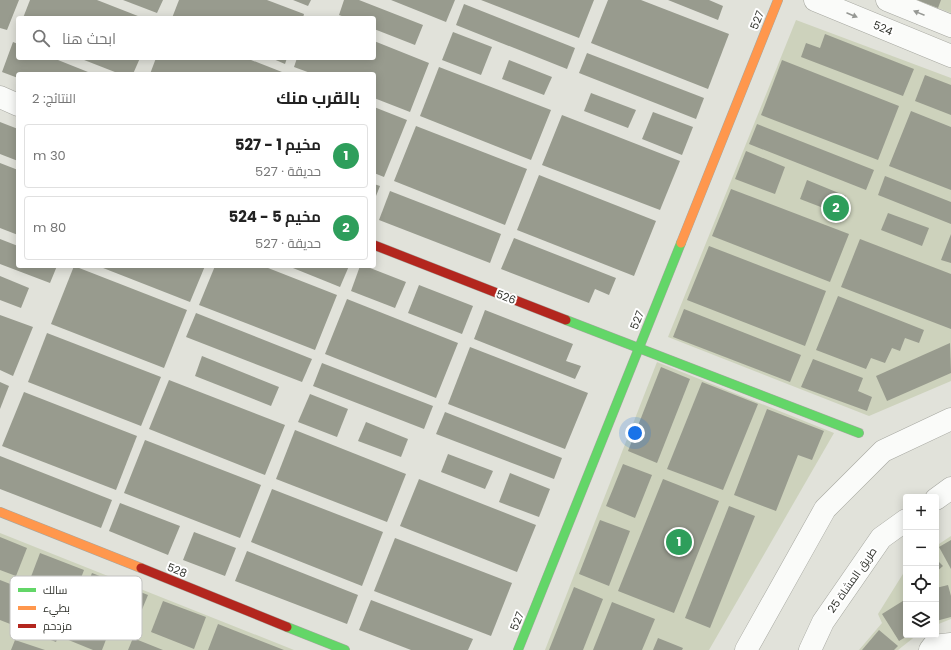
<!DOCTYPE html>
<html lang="ar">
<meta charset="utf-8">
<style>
:root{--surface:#fff;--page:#f6f6f6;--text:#222;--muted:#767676;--line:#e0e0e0;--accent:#70726b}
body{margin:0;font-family:Poppins,Cairo,sans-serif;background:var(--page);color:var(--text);direction:rtl}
.controls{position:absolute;right:12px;bottom:12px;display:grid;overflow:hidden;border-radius:4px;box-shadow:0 2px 10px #0003}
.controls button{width:36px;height:36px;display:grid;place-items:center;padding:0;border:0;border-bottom:1px solid var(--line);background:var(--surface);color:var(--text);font:20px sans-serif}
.you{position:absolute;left:635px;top:433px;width:14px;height:14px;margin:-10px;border:3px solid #fff;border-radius:50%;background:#1a73e8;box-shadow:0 0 0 6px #1a73e833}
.badge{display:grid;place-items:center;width:26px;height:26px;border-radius:50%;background:var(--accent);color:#fff;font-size:13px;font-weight:700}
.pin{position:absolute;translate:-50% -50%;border:2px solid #fff;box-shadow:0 1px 4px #0006}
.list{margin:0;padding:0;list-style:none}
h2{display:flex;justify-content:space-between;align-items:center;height:52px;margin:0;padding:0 16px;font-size:17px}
h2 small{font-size:13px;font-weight:400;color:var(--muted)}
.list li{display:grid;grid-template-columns:26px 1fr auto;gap:12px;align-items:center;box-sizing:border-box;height:64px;margin:0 8px 8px;padding:0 8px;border:1px solid var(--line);border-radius:4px}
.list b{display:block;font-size:15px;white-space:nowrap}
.list p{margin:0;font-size:13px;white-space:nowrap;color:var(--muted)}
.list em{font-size:13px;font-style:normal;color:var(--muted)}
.icon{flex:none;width:22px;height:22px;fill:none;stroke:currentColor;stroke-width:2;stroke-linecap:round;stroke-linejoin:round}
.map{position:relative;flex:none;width:951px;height:650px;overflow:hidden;direction:ltr}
.search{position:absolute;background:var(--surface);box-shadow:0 2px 10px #0003;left:16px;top:16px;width:360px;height:44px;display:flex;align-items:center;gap:10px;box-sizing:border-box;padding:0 14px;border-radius:4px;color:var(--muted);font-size:15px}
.panel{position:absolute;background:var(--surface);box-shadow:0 2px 10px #0003;left:16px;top:72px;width:360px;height:196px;border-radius:4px;direction:rtl}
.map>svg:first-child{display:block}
</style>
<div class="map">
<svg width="951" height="650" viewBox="0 0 951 650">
<rect width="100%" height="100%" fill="#e1e2da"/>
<g fill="#cdd2bc">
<path d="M 917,0 L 951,0 L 951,13 Z"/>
<path d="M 796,20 L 951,78 L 951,381 L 869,416 L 668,337 Z"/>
<path d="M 657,362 L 834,433 L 709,650 L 545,650 Z"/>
<path d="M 0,533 L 294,650 L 0,650 Z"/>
<path d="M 951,536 L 951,619 L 936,625 L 936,546 Z"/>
<path d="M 906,569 L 906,635 L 917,635 L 898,650 L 859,650 L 882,623 L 878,614 Z"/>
</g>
<g fill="#989b8e">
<path d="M 0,0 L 19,0 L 7,30 L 0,28 Z"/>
<path d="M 30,0 L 97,0 L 143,18 L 23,18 Z"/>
<path d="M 123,0 L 163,0 L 157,13 Z"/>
<path d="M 179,0 L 267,0 L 304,14 L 303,18 L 172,18 Z"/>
<path d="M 293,0 L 311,0 L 308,6 Z"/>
<path d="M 344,0 L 359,0 L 423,25 L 415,45 L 374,29 L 374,18 L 347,18 L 339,15 Z"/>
<path d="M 391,0 L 455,0 L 446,22 Z"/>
<path d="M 481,0 L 594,0 L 579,38 Z"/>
<path d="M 608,0 L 641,0 L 729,34 L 708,89 L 591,43 Z"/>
<path d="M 668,0 L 709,0 L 723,6 L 718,20 Z"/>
<path d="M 917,0 L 941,0 L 938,8 Z"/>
<path d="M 464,4 L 575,48 L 567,69 L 456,25 Z"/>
<path d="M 453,32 L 492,47 L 481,75 L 442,60 Z"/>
<path d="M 825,34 L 914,69 L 903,96 L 801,57 L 806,43 L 820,48 Z"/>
<path d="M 374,41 L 429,63 L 410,112 L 374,98 L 374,74 L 313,74 L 294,67 L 297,58 L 374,58 Z"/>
<path d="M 13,42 L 18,44 L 18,58 L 53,58 L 93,74 L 18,74 L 18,78 L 2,72 Z"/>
<path d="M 587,53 L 704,98 L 696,119 L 579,73 Z"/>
<path d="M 79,58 L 140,58 L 133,74 L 120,74 Z"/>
<path d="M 156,58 L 246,58 L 282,72 L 281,74 L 150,74 Z"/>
<path d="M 271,58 L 287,58 L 285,64 Z"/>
<path d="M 509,60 L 552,77 L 544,95 L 502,79 Z"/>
<path d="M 782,60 L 899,106 L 878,160 L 761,115 Z"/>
<path d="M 439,67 L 551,110 L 531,160 L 420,116 Z"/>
<path d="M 925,75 L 951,85 L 951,115 L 915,101 Z"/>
<path d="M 591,93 L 636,110 L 628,128 L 584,111 Z"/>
<path d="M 374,107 L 407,120 L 384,177 L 374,173 Z"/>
<path d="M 911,111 L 951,127 L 951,190 L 889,166 Z"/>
<path d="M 653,112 L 693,127 L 682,155 L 642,139 Z"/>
<path d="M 562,115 L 680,161 L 660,210 L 542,165 Z"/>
<path d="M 0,122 L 18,129 L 18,161 L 0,154 Z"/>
<path d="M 757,124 L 874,170 L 866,190 L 749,144 Z"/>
<path d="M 416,126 L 527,169 L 505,225 L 394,181 Z"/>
<path d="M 746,151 L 785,167 L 775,194 L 735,179 Z"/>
<path d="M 0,163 L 18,170 L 18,235 L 0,228 Z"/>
<path d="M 539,175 L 656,221 L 634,276 L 517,230 Z"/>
<path d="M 885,176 L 951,202 L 951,224 L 878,195 Z"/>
<path d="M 807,180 L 846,196 L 839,214 L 800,199 Z"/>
<path d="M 374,184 L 380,186 L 374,201 Z"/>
<path d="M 731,189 L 849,234 L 830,282 L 712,236 Z"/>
<path d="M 390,191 L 501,234 L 490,263 L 379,220 Z"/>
<path d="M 888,213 L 929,228 L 922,246 L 881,230 Z"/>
<path d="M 951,234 L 951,263 L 941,260 Z"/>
<path d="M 514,238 L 616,278 L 609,295 L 595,289 L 589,303 L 501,269 Z"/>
<path d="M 0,239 L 18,246 L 18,266 L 57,266 L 50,283 L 0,264 Z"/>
<path d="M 860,239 L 951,274 L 951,329 L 841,287 Z"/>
<path d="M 709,246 L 826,291 L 805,346 L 687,300 Z"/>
<path d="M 74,266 L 187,310 L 164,368 L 51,324 Z"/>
<path d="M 98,266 L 205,266 L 190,302 Z"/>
<path d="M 215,266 L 263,266 L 337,295 L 315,350 L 199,305 Z"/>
<path d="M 288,266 L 349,266 L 340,287 Z"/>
<path d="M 360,266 L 365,266 L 406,282 L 395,308 L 351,291 Z"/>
<path d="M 0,276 L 29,288 L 21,308 L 0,300 Z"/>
<path d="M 419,285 L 473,306 L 462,334 L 408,313 Z"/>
<path d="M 838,296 L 924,330 L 919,343 L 905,338 L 900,351 L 892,348 L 885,363 L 871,358 L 866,369 L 816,350 Z"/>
<path d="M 347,299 L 458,343 L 436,398 L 325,354 Z"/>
<path d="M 684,309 L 801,355 L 790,382 L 673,337 Z"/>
<path d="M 485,310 L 573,344 L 566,361 L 581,366 L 575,379 L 474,339 Z"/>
<path d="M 196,313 L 312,359 L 302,382 L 186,337 Z"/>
<path d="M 0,315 L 33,327 L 13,376 L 0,370 Z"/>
<path d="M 47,333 L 161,377 L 141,426 L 28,382 Z"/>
<path d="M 950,343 L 951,373 L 887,401 L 876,376 Z"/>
<path d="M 470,347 L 588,393 L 565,449 L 448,404 Z"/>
<path d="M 202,356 L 279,387 L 271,406 L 195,376 Z"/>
<path d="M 813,359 L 863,378 L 858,391 L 872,397 L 867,411 L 801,387 Z"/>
<path d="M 322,363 L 433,406 L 424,429 L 313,386 Z"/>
<path d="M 661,367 L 690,379 L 657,463 L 628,451 Z"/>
<path d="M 169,380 L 285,425 L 265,475 L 149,429 Z"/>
<path d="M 0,382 L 9,386 L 0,409 Z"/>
<path d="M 702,382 L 758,404 L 723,490 L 667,469 Z"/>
<path d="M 24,392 L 137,436 L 116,490 L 2,446 Z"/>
<path d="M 310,394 L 348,409 L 337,437 L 298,422 Z"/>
<path d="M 767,409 L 824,431 L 812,460 L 798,455 L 776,511 L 734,495 Z"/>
<path d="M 445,412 L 562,458 L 554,479 L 436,434 Z"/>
<path d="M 366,422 L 408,439 L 401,457 L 358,441 Z"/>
<path d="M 295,430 L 406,474 L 387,522 L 276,479 Z"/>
<path d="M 145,440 L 261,485 L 240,538 L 124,493 Z"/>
<path d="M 448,454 L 493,471 L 485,489 L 441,472 Z"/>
<path d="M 0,456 L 112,500 L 101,528 L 0,489 Z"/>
<path d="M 623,464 L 652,475 L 635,518 L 606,506 Z"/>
<path d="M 510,473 L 550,489 L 539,517 L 499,502 Z"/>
<path d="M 419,479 L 536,525 L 517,572 L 400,526 Z"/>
<path d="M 663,479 L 719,501 L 674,613 L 618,591 Z"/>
<path d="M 272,489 L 383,532 L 362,586 L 251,542 Z"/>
<path d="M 120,503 L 180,526 L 168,555 L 109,531 Z"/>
<path d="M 729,506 L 755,516 L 710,628 L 685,618 Z"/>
<path d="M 600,520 L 630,531 L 609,586 L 579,574 Z"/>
<path d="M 194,532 L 236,548 L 225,576 L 183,560 Z"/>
<path d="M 0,537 L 27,548 L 16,576 L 0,570 Z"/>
<path d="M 395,538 L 512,583 L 491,636 L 374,591 Z"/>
<path d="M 951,540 L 951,569 L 939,547 Z"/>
<path d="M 247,551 L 358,595 L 347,624 L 235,581 Z"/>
<path d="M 40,553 L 84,570 L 73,599 L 29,582 Z"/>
<path d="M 936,559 L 943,566 L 936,572 Z"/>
<path d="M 92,573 L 148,595 L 136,624 L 80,602 Z"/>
<path d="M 0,580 L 69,607 L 56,642 L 0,620 Z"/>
<path d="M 948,585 L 951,596 L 951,617 L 936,621 L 936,588 Z"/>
<path d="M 574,587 L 603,599 L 583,650 L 549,650 Z"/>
<path d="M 906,599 L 906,635 L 909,635 L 899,641 L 882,614 Z"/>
<path d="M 371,600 L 473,639 L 468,650 L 411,650 L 359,630 Z"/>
<path d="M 163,601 L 206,617 L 194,649 L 151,632 Z"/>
<path d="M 612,602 L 655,619 L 642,650 L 593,650 Z"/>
<path d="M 77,610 L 112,624 L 102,650 L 93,650 L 66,639 Z"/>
<path d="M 218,624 L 284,650 L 208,650 Z"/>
<path d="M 879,630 L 898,646 L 894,650 L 862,650 Z"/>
<path d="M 133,638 L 163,650 L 128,650 Z"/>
<path d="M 658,638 L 683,648 L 682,650 L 653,650 Z"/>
<path d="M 15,640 L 45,650 L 11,650 Z"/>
</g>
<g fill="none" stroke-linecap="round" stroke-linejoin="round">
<defs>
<g id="street">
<path d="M 815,0 L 951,56"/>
<path d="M 887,0 L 951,26"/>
<path d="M 0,97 L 18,105"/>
<path d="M 936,499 L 951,488"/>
<path d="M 746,650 L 825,509 L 883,451 L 951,419"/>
<path d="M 810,650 L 823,622 L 881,538 L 906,520"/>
<path d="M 930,650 L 933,646 L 951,644"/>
</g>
<g id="fast">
<path d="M 566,320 L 859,433"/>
<path d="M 287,627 L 345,650"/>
<path d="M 518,650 L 681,243"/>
</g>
<g id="slow">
<path d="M 681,243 L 778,0"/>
<path d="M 0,512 L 141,568"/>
</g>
<g id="jam">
<path d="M 374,245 L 566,320"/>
<path d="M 141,568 L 287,627"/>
</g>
</defs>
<use href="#street" stroke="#a6a7a0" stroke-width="23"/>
<use href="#fast" stroke="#a6a7a0" stroke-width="10"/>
<use href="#slow" stroke="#a6a7a0" stroke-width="10"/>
<use href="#jam" stroke="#a6a7a0" stroke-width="10"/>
<use href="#street" stroke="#fafbf9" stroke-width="22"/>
<use href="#fast" stroke="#63d668" stroke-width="9"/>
<use href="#slow" stroke="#ff974d" stroke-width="9"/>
<use href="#jam" stroke="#b3261e" stroke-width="9"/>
</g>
<defs><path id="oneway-solid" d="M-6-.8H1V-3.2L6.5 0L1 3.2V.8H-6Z"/></defs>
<g fill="#969894">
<use href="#oneway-solid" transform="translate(919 13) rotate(-158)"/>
<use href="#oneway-solid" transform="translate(852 15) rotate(23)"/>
</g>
<g text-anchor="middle" stroke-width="4" stroke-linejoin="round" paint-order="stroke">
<g font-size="11" fill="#33352f" stroke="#fff">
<text transform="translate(757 20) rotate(-68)" y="4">527</text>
<text transform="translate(883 28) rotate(23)" y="4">524</text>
<text transform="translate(506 297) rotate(21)" y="4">526</text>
<text transform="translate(637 320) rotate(-68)" y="4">527</text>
<text transform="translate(177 570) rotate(22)" y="4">528</text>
<text transform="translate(852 580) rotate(-55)" y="4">طريق المشاة 25</text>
<text transform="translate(517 621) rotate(-68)" y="4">527</text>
</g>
</g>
<rect x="10" y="576" width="132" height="64" rx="6" fill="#fff" stroke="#c2c2c1" stroke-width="1"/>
<rect x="18" y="588" width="18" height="4" fill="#63d668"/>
<rect x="18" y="606" width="18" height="4" fill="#ff974d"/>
<rect x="18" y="624" width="18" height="4" fill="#b3261e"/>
<g font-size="11" fill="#33352f">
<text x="43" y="594">سالك</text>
<text x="43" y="612">بطيء</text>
<text x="43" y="630">مزدحم</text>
</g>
</svg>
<div class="controls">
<button>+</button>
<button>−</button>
<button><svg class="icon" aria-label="locate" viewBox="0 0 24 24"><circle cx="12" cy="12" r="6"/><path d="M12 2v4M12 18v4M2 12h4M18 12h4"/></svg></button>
<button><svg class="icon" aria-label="layers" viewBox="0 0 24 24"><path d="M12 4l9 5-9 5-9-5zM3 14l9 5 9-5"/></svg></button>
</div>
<div class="you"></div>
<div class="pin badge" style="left:679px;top:542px;background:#2e9e5b">1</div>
<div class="pin badge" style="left:836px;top:208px;background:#2e9e5b">2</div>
<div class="search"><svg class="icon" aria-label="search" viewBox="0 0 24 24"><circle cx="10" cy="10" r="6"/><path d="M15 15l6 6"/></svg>ابحث هنا</div>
<section class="panel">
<h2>بالقرب منك<small>النتائج: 2</small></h2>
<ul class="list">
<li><span class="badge" style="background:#2e9e5b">1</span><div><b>مخيم 1 - 527</b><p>حديقة · 527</p></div><em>30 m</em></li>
<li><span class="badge" style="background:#2e9e5b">2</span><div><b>مخيم 5 - 524</b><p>حديقة · 527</p></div><em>80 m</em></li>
</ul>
</section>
</div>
